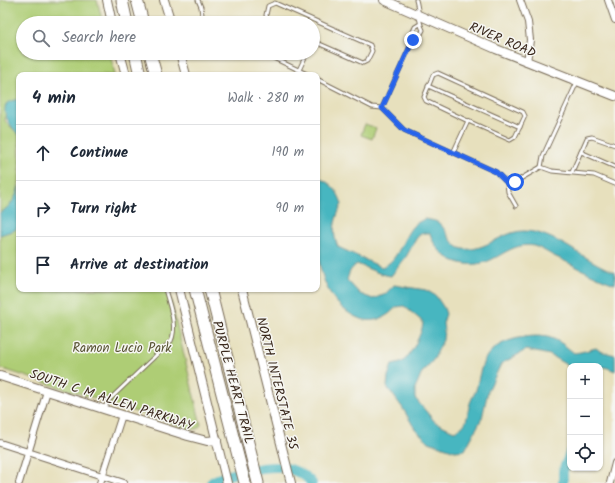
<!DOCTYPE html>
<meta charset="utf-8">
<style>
:root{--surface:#fff;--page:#f6f6f7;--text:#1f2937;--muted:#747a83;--line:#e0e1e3}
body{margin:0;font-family:Kalam,sans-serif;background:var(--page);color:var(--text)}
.controls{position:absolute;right:12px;bottom:12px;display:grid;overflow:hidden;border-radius:8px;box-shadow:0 1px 3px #0004}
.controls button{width:36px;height:36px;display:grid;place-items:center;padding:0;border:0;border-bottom:1px solid var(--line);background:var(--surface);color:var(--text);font:20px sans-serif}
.stop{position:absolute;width:12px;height:12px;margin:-9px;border:3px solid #2563eb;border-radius:50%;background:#fff}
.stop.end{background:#2563eb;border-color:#fff;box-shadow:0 1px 4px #0008}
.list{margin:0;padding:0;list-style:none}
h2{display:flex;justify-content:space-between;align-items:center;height:52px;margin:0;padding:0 16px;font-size:17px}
h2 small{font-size:13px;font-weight:400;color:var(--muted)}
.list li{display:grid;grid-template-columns:26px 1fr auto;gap:12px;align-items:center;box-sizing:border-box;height:56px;padding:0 16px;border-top:1px solid var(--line)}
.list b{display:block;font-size:15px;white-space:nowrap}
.list em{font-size:13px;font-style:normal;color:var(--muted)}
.icon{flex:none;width:22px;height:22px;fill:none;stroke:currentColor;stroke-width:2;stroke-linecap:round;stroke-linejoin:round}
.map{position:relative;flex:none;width:615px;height:483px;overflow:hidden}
.search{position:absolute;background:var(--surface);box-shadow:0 1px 3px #0004;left:16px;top:16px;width:304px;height:44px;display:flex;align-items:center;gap:10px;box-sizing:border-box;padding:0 14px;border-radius:22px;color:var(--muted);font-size:15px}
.panel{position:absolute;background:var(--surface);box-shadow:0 1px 3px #0004;left:16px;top:72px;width:304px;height:220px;border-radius:8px}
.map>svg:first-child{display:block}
</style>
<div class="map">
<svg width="615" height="483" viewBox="0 0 615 483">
<rect width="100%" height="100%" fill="#f6f6f2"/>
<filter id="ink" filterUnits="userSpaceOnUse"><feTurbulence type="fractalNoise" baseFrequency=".025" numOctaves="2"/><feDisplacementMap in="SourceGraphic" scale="8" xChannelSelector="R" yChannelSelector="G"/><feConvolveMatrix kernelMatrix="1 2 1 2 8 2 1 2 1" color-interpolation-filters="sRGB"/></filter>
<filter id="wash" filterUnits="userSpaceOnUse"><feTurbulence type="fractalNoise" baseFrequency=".012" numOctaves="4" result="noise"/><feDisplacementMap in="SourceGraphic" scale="16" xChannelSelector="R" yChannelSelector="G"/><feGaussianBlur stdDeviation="0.9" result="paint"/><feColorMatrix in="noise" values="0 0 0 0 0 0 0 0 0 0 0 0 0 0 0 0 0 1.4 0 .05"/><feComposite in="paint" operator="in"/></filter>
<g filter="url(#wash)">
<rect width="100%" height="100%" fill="#e7e0bd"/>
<g fill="#aecd75" stroke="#747c4a">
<path d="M 0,0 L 97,0 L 103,23 L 23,23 L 23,53 L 110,53 L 115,75 L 19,75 L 19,99 L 6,104 L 5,121 L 19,135 C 19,154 24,187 12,203 C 9,208 5,210 0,213 Z"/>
<path d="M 365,124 L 376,128 L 372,139 L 361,135 Z"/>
<path d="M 19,226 L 19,289 L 168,289 L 201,425 L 197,429 L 189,429 L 0,368 L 0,235 L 15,230 Z"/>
</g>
<g fill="#47b6c0" stroke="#41706f">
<path d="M 19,99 L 19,135 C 12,128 0,113 7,103 C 10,101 15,100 19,99 Z"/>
<path d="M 317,177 C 331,183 337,189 342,204 C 335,219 331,231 338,247 L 381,267 C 398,263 402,238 413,226 C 416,223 421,221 424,219 C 429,220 435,220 439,223 C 446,228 451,247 463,249 C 485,252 502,231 524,231 C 554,231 586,262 615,272 L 615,284 C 594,277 574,265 554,256 C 548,253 541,248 534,246 C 515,242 502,256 486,262 C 462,270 436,257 430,233 L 421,233 L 416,239 L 406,257 L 391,276 L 381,274 L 357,264 C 350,269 349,273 347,280 L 360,294 L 373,299 L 385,294 L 394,285 L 426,290 L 436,296 L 444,308 L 446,314 L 443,323 L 444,330 L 443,340 L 434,359 L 421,374 L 415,389 L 415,398 L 435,422 L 454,431 C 468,426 466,419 469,407 C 470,401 474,395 476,390 C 478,382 479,374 482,366 C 488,347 506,340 524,337 C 549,334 556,338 574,353 L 581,352 L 596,348 L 600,351 L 615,355 L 615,371 L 608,368 L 589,364 L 584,366 L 570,366 L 570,367 L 550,355 L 526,350 L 501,364 L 488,391 L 482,418 L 465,450 L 455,451 L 429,442 L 415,429 L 402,407 L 387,387 L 388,376 L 392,365 C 395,364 399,364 402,362 C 410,357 423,332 423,322 L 404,306 L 396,307 C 387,318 373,324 358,318 C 307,295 317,224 317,177 Z"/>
<path d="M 19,186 L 19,226 L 15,230 L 0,235 L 0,213 C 11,206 16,198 19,186 Z"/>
</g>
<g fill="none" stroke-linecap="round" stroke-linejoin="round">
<g stroke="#47b6c0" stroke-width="10">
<path d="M 211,483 C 222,474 265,466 280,467 C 291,468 305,474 312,483"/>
<path d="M 563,483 L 563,471 L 570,453"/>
</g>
</g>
</g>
<g filter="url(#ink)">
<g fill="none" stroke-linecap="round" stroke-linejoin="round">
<defs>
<g id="lane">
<path d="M 198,0 L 201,7 L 203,23"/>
<path d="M 208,23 L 213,21 L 220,23"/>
<path d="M 275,23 L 268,20 L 266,15 L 268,6 L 275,3 L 370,45 L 372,51 L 367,61 L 363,63 L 313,41"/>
<path d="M 413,40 L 411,36 L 415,27 L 420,24"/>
<path d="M 263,53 L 309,75"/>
<path d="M 299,70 L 307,53"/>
<path d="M 317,79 L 372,107 L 382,108 L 404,130 L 496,172 L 507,183 L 508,192 L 516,206"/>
<path d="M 428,86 L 520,127"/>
<path d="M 382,108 L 413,40 L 418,39 L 423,30 C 418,21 419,10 416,0"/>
<path d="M 581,152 L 615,167"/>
<path d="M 453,153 L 468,121 L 426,101 L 424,97 L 433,75 L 438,73 L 523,112 L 525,116 L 515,137 L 510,140 L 468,121"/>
<path d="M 541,167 L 543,156 L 577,82"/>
<path d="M 572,172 L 587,138 L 592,137 L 615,145"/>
<path d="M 507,183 L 515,182 L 541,167 L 552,171 L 594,175 L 615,184"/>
<path d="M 104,409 L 109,400 L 171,341 C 178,326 169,305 165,289"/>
</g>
<g id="street">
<path d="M 520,0 L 528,22 L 530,40 L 527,62"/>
<path d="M 608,0 L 615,20"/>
<path d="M 0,443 L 124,483"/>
<path d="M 19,483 L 47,391"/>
<path d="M 100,483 L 122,415"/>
<path d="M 610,483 L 615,463"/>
</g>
<g id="secondary">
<path d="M 107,0 L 112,23"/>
<path d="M 164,0 L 171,23"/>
<path d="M 384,0 L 496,49 L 615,96"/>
<path d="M 120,53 L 126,75"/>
<path d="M 180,53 L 186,75"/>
<path d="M 179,289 L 227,483"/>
<path d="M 242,289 L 291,483"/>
<path d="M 0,376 L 188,436 L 207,441 L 217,440"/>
</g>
<g id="highway">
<path d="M 122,0 L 127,23"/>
<path d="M 137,0 L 143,23"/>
<path d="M 135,53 L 140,75"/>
<path d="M 150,53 L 156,75"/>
<path d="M 195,289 L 245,483"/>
<path d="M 210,289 L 258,483"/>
</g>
</defs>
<use href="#lane" stroke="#776a56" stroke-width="5"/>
<use href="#street" stroke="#776a56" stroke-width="8"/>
<use href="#secondary" stroke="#776a56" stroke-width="10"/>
<use href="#highway" stroke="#776a56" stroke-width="13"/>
<use href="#lane" stroke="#fff" stroke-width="3"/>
<use href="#street" stroke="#fff" stroke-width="6"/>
<use href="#secondary" stroke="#fff" stroke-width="8"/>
<use href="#highway" stroke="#fff" stroke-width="11"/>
</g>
</g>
<g fill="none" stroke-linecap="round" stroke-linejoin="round" filter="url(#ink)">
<path stroke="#2563eb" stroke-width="5" d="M 413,40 L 382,108 L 404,130 L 496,172 L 507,183 L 515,182"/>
</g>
<g text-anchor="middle" stroke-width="3" stroke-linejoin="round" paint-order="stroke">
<g font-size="13" fill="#3b2a1e" stroke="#f6f6f2">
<text transform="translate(503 39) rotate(23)" y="5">RIVER ROAD</text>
<text transform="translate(234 382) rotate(75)" y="5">PURPLE HEART TRAIL</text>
<text transform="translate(278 383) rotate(76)" y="5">NORTH INTERSTATE 35</text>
<text transform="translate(112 399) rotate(18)" y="5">SOUTH C M ALLEN PARKWAY</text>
</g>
<g font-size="13" fill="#585334" stroke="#f6f6f2">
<text x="122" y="352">Ramon Lucio Park</text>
</g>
</g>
</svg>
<div class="controls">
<button>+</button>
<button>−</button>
<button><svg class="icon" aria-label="locate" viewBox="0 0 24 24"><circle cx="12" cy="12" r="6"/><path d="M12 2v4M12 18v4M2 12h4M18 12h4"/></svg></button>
</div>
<div class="stop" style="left:515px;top:182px"></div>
<div class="stop end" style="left:413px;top:40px"></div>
<div class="search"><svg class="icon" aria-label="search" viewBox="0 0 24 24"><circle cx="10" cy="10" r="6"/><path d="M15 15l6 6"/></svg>Search here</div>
<section class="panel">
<h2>4 min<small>Walk · 280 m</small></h2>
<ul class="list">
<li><svg class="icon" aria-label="ahead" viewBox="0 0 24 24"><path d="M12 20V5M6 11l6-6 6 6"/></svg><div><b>Continue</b></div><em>190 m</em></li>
<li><svg class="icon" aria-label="right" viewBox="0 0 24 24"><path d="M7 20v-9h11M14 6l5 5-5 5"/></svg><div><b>Turn right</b></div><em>90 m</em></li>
<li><svg class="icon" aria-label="arrive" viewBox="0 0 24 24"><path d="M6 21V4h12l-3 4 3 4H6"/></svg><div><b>Arrive at destination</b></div></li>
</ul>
</section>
</div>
